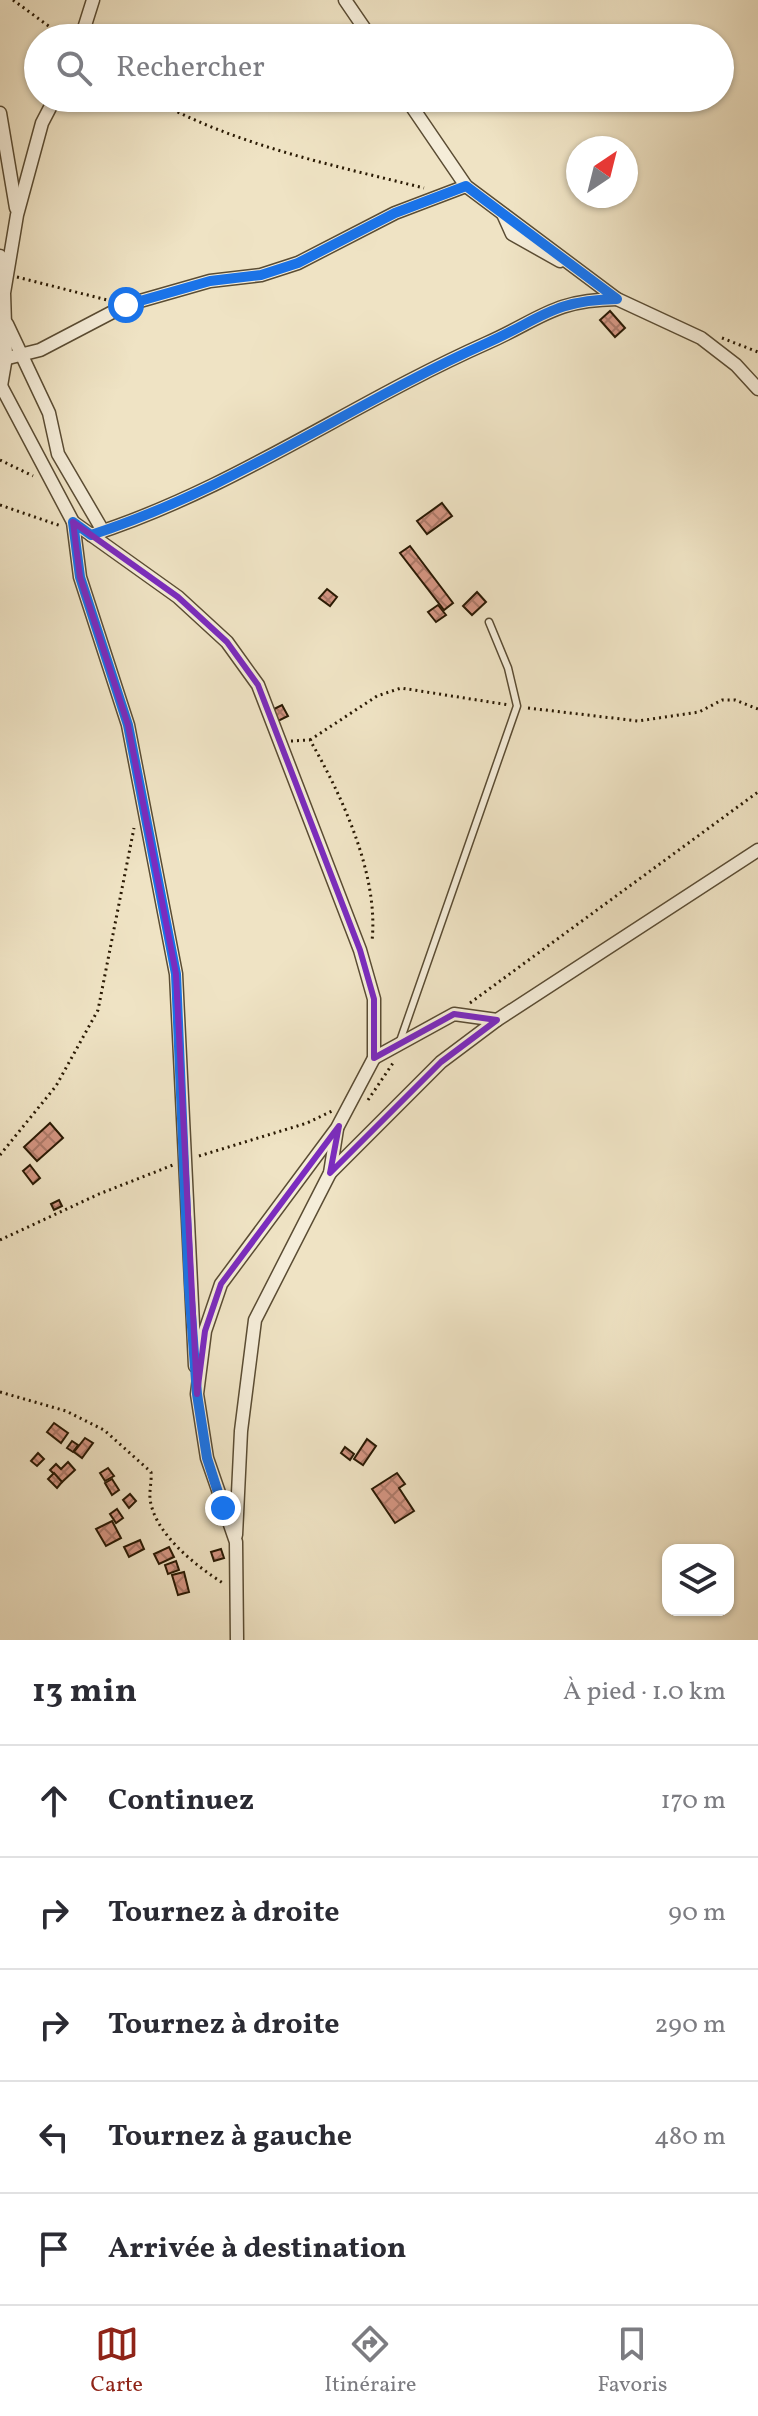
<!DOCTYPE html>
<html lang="fr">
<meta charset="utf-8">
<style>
:root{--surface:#fff;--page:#f2f2f3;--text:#2b2b33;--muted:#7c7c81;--line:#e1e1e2;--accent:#8f2418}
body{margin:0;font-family:Vollkorn,serif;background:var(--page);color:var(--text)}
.controls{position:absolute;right:24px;bottom:24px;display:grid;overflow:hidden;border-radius:16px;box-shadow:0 2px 6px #0004}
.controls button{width:72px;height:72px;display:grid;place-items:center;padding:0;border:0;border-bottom:2px solid var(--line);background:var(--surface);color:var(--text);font:40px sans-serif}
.compass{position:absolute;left:566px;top:136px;width:72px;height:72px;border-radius:50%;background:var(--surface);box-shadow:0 2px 6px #0004;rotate:35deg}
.stop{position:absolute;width:24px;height:24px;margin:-18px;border:6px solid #1a73e8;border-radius:50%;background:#fff}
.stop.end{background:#1a73e8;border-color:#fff;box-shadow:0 2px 8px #0008}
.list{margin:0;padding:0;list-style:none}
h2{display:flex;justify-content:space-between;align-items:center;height:104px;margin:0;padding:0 32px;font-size:34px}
h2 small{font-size:26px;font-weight:400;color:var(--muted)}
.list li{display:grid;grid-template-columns:52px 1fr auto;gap:24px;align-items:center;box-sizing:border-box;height:112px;padding:0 32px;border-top:2px solid var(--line)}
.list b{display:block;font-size:30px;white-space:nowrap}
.list em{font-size:26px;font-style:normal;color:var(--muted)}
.icon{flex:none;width:44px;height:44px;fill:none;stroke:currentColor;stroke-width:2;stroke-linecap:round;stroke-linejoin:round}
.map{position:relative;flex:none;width:758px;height:1640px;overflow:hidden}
.search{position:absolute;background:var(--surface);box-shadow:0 2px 6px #0004;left:24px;right:24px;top:24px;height:88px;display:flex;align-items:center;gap:20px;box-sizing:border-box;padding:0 28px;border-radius:44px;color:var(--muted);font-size:30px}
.sheet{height:664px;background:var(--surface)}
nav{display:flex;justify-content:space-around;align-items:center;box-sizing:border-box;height:112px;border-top:2px solid var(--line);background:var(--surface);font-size:22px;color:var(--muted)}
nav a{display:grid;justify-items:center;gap:4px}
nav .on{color:var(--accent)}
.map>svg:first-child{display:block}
</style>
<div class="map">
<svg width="758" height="1640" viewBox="0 0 758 1640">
<defs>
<pattern id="building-cross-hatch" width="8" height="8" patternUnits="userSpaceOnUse" patternTransform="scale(2)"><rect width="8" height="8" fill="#d49582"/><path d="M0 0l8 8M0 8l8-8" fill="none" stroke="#ac7968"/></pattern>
</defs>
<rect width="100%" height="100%" fill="#efe3c4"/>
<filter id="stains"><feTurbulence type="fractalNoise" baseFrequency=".0025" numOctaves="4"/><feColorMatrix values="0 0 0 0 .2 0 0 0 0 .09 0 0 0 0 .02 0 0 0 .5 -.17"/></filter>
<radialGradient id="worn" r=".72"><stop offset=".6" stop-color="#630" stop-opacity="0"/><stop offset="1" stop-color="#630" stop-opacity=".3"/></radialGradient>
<g fill="url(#building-cross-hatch)" stroke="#291903" stroke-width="2">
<path d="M 610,311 L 625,328 L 615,337 L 600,320 Z"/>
<path d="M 442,503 L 452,516 L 427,534 L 417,521 Z"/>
<path d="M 410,546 L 453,603 L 444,610 L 400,553 Z"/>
<path d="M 327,589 L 337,597 L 330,606 L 319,598 Z"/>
<path d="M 477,592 L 486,602 L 472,615 L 463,606 Z"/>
<path d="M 438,605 L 446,615 L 436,622 L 428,612 Z"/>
<path d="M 282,705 L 288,716 L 278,721 L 272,710 Z"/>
<path d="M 50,1123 L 63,1138 L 37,1161 L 24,1147 Z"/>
<path d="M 30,1165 L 40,1178 L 33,1184 L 23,1171 Z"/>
<path d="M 59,1200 L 62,1206 L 54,1210 L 51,1204 Z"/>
<path d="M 54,1423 L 68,1433 L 61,1443 L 47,1432 Z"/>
<path d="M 85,1438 L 93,1443 L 82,1458 L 74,1452 Z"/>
<path d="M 367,1439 L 376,1446 L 363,1465 L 354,1459 Z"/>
<path d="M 72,1441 L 78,1445 L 73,1452 L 67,1448 Z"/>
<path d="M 345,1447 L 354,1454 L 350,1460 L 341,1453 Z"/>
<path d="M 38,1453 L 44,1459 L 37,1466 L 31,1461 Z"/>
<path d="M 68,1462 L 75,1470 L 62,1482 L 50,1470 L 56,1464 L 61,1469 Z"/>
<path d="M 108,1468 L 114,1476 L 105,1481 L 100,1473 Z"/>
<path d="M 54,1473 L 62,1482 L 57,1488 L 48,1479 Z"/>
<path d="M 397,1473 L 405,1484 L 399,1488 L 414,1511 L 395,1523 L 372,1489 Z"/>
<path d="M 112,1479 L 119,1490 L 112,1495 L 105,1483 Z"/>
<path d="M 130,1494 L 136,1501 L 129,1508 L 123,1500 Z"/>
<path d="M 117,1509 L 123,1518 L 116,1523 L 110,1514 Z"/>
<path d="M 112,1521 L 121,1538 L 106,1546 L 96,1529 Z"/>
<path d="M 140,1540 L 144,1549 L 129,1557 L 124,1547 Z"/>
<path d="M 169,1547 L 174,1557 L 159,1564 L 154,1554 Z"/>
<path d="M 221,1549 L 224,1558 L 214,1561 L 211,1552 Z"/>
<path d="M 176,1561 L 179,1570 L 168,1574 L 165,1565 Z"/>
<path d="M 184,1572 L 189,1592 L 178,1595 L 172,1575 Z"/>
</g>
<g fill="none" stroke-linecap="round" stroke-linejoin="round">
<defs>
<path id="service" d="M 400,1041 L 517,706 L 508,668 L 489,622"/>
<g id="minor">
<path d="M 345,0 L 371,38"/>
<path d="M 81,38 L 93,0"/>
<path d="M 406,98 L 466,186 L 617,299 L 701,338 L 736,365 L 758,389"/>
<path d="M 0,113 L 16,208"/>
<path d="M 503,214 L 512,234 L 560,261"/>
<path d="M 0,256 L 3,280"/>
<path d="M 7,324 L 49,413 L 58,454 L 103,531"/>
<path d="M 0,360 L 40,350 L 126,305 L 210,281 L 261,275 L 298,263 L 395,213 L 466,186"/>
<path d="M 0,384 L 73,522 L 178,597 L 227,642 L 258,685 L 360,950 L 374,999 L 374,1058 L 337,1128 L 221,1284 L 205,1331 L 197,1394 L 207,1458 L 236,1542 L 237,1640"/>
<path d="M 1,386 L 6,357 L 4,293 L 17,215 L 42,123 L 55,98"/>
<path d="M 73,522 L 80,577 L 128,725 L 176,974 L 195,1366"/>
<path d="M 91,535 C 232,490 352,403 487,343 C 541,319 553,300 617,299"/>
<path d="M 374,1058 L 454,1014 L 497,1020 L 758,850"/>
<path d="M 330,1173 L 441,1062 L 497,1020"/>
<path d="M 236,1535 L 241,1431 L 255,1320 L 330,1173 L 337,1129"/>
</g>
</defs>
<use href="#service" stroke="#5a4c33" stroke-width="9"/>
<use href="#minor" stroke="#5a4c33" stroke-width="15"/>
<g stroke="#291903" stroke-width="3" stroke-dasharray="2 4" stroke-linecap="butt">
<path d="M 13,0 L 65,38"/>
<path d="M 151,98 C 234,145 332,165 424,188"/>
<path d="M 17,277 L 107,300"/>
<path d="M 722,338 L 758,352"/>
<path d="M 0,460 L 33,476"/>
<path d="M 0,505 L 61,526"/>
<path d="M 528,708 L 638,721 L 699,712 L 722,700 L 735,700 L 758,709"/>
<path d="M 310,740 L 377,696 L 401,688 L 509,705"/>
<path d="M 291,741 L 310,740 C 342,796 379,875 372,941"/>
<path d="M 470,1003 L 758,792"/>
<path d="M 368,1100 L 393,1063"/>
<path d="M 0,1155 L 56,1086 L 98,1010 L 134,828"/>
<path d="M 199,1156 L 307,1123 L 332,1111"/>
<path d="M 0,1240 L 99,1194 L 173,1165"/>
<path d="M 0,1392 L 66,1411 L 104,1430 L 151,1472 C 152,1483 148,1494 151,1504 C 158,1536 196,1566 223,1583"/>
</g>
<use href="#service" stroke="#f5edd9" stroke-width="6"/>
<use href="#minor" stroke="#f5edd9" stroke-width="12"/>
</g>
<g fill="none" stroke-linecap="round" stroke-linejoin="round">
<path stroke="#1a73e8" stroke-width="10" d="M 126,305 L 210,281 L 261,275 L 298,263 L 395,213 L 466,186 L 617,299 C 553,300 541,319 487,343 C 351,404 233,489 91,535 L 73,522 L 80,577 L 128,725 L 176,974 L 189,1287 L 197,1394 L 207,1458 L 223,1508"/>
</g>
<path fill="none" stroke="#7b2cbf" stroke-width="6" stroke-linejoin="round" d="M 73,522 L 178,597 L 227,642 L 258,685 L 360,950 L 374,999 L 374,1058 L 454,1014 L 497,1020 L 441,1062 L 330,1173 L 339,1126 L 221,1284 L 205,1331 L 197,1394 L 176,974 L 128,725 L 80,577 Z"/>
<rect width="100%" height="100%" filter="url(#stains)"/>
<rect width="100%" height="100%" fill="url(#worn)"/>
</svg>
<div class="controls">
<button><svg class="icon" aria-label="layers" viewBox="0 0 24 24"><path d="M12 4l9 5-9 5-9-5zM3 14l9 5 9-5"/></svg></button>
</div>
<svg class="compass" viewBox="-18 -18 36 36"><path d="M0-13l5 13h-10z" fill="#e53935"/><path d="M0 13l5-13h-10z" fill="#7c7c81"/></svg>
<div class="stop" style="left:126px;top:305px"></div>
<div class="stop end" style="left:223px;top:1508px"></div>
<div class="search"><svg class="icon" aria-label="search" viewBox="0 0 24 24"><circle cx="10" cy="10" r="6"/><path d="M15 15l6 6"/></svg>Rechercher</div>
</div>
<section class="sheet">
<h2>13 min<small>À pied · 1.0 km</small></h2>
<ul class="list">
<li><svg class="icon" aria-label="ahead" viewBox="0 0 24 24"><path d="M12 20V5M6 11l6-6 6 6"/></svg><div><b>Continuez</b></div><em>170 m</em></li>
<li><svg class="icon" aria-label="right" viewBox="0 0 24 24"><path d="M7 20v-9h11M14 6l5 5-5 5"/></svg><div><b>Tournez à droite</b></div><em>90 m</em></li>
<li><svg class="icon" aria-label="right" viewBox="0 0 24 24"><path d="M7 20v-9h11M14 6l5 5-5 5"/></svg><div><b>Tournez à droite</b></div><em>290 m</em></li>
<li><svg class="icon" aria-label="left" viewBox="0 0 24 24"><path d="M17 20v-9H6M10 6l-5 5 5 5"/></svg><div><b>Tournez à gauche</b></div><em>480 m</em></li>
<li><svg class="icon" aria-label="arrive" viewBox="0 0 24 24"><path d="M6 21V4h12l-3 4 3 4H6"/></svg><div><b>Arrivée à destination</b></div></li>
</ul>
</section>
<nav>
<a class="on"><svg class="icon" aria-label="map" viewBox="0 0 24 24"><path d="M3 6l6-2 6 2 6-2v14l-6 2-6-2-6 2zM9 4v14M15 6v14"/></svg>Carte</a>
<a><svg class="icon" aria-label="directions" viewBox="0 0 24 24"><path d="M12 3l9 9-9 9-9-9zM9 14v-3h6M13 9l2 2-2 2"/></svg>Itinéraire</a>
<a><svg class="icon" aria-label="saved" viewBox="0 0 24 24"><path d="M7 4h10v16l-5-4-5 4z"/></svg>Favoris</a>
</nav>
